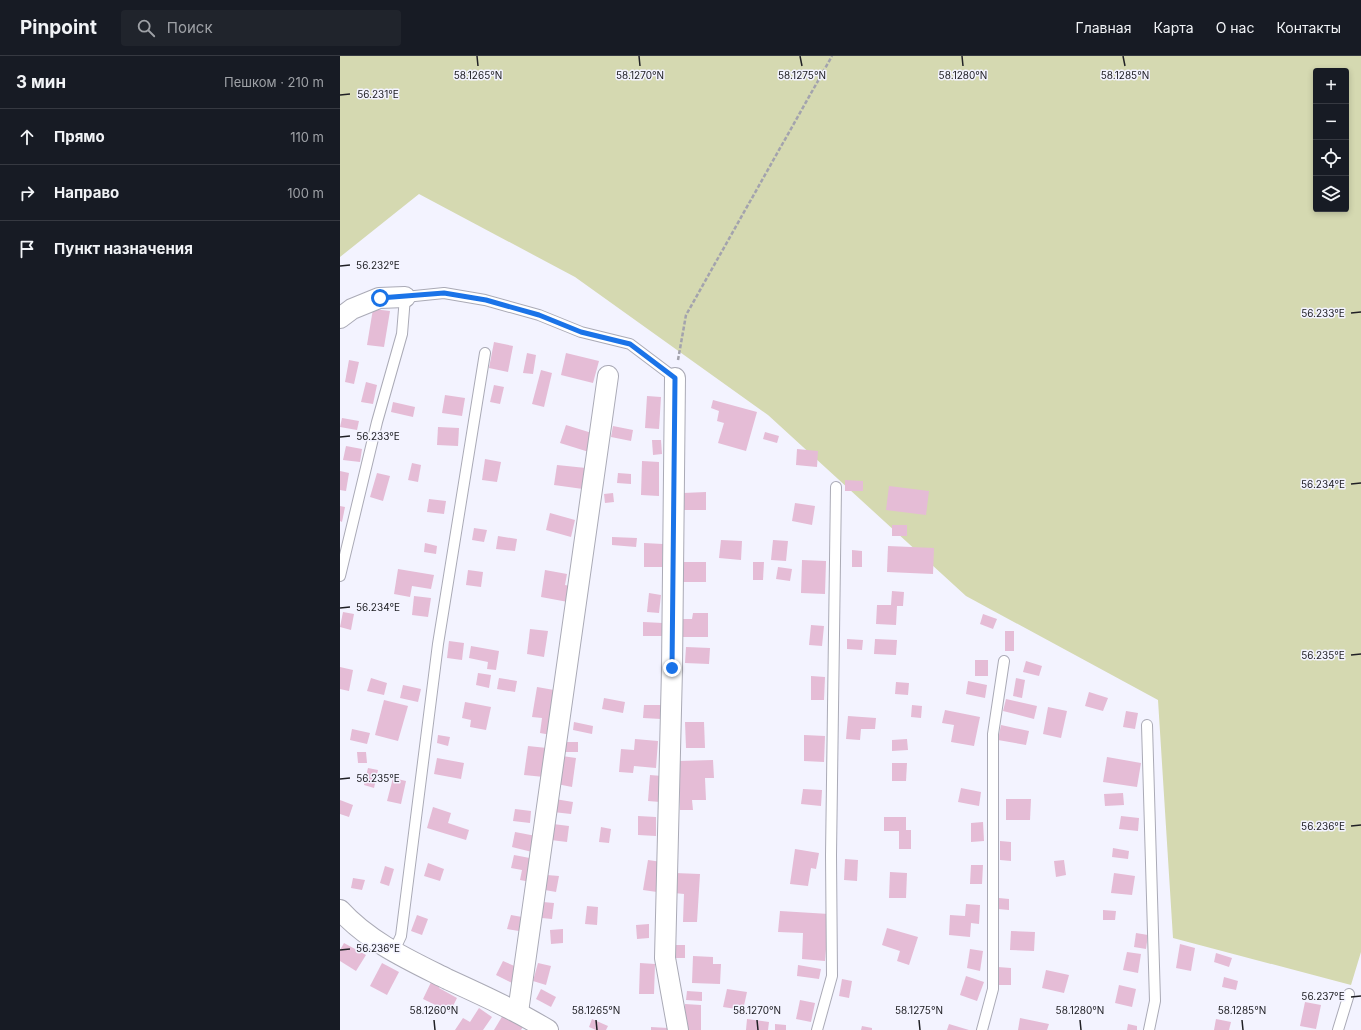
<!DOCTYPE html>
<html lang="ru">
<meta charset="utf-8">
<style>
:root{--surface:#171b24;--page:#20242c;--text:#f1f3f6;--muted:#9ea1a6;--line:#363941}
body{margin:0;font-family:Inter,sans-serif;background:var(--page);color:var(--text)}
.controls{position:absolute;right:12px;top:12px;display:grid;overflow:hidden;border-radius:4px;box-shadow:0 2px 6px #0003}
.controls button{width:36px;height:36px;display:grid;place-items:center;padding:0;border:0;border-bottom:1px solid var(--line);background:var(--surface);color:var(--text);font:20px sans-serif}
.stop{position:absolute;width:12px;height:12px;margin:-9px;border:3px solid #1a73e8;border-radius:50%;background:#fff}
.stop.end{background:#1a73e8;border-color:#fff;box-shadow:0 1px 4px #0008}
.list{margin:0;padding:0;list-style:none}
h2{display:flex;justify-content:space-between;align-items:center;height:52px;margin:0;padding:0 16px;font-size:17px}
h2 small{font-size:13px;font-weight:400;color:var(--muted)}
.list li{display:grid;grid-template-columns:26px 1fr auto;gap:12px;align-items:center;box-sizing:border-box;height:56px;padding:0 16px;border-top:1px solid var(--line)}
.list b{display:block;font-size:15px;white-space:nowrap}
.list em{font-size:13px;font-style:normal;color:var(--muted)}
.icon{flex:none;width:22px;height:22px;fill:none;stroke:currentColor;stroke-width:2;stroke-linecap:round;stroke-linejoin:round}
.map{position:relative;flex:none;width:1021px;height:974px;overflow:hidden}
header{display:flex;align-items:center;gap:24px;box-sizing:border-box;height:56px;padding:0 20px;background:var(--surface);border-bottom:1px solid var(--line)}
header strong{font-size:19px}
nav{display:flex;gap:22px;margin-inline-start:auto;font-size:14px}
.search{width:280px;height:36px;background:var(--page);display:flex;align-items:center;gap:10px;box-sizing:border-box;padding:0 14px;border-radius:4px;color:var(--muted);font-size:15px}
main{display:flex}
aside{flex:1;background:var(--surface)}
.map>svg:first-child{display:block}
</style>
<header>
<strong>Pinpoint</strong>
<div class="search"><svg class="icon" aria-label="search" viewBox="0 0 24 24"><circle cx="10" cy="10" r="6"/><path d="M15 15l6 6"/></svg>Поиск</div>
<nav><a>Главная</a><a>Карта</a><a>О нас</a><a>Контакты</a></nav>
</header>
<main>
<aside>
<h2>3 мин<small>Пешком · 210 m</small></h2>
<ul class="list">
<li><svg class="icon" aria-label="ahead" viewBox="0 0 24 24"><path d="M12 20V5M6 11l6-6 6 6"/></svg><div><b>Прямо</b></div><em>110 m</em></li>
<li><svg class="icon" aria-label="right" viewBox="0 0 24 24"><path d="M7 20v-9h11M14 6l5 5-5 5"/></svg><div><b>Направо</b></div><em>100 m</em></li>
<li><svg class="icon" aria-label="arrive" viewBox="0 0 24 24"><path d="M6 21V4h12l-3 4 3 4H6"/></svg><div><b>Пункт назначения</b></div></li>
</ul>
</aside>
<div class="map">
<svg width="1021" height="974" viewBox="0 0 1021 974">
<rect width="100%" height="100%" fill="#f3f3ff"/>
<path fill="#d5d9b1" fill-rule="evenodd" d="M 0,0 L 1021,0 L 1021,896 L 1011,929 L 833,882 L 818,644 L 626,540 L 428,359 L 235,221 L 79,138 L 0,201 ZM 976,15 L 1006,15 L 1006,153 L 976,153 Z"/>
<g fill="#e5bcd6">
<path d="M 33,253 L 50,255 L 44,291 L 27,289 Z"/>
<path d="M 154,286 L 173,290 L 168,316 L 149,312 Z"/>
<path d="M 187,297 L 196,299 L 193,318 L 183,317 Z"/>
<path d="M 226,297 L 259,305 L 253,327 L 221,319 Z"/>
<path d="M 9,304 L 19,306 L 14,328 L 5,326 Z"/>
<path d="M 201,314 L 212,317 L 204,351 L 192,348 Z"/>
<path d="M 26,326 L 37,329 L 33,348 L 21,346 Z"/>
<path d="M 154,329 L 164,331 L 160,348 L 150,346 Z"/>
<path d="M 105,339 L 125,342 L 122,360 L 102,357 Z"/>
<path d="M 307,340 L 321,341 L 319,373 L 305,372 Z"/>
<path d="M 373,344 L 417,356 L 406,395 L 378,387 L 384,367 L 377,365 L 379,355 L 371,352 Z"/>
<path d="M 53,346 L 75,351 L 73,361 L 51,356 Z"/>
<path d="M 2,362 L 19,365 L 17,374 L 0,371 Z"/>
<path d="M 226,369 L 255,378 L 249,396 L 220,387 Z"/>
<path d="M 273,370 L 293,374 L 291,385 L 271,381 Z"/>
<path d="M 98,371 L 119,372 L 118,390 L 97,389 Z"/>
<path d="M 425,376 L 439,380 L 437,387 L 423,383 Z"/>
<path d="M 312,384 L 321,384 L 322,398 L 313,399 Z"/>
<path d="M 6,390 L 22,393 L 20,406 L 3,404 Z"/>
<path d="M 457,393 L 478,395 L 477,411 L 456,409 Z"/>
<path d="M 145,403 L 161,406 L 157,426 L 142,424 Z"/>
<path d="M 302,405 L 319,406 L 319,440 L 301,439 Z"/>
<path d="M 72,407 L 81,409 L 78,426 L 68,424 Z"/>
<path d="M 217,409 L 246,412 L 243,433 L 214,429 Z"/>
<path d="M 0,415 L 9,417 L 6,435 L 0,434 Z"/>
<path d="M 37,417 L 50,420 L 43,445 L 30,441 Z"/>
<path d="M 278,417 L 291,418 L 291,428 L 277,427 Z"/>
<path d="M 505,424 L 523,425 L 523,435 L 505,435 Z"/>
<path d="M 549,430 L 589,435 L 586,459 L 546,454 Z"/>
<path d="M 366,436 L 366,454 L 343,454 L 343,437 Z"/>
<path d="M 273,437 L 274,446 L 265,447 L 264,438 Z"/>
<path d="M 89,443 L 106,445 L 104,458 L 87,456 Z"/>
<path d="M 455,447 L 475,450 L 472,469 L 452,465 Z"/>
<path d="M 0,450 L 5,451 L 2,466 L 0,465 Z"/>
<path d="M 210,457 L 235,464 L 231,481 L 206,474 Z"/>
<rect x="552" y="469" width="15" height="11"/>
<path d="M 134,472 L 147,474 L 144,486 L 132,484 Z"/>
<path d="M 158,480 L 177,483 L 175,495 L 156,493 Z"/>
<path d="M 272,481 L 297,482 L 296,491 L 272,489 Z"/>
<path d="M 381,484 L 402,485 L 401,504 L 379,502 Z"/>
<path d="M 433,484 L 448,485 L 446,505 L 431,504 Z"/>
<path d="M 85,487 L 97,490 L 96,498 L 84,496 Z"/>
<path d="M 304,487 L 323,488 L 322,511 L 304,511 Z"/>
<path d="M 548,490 L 594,492 L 593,518 L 547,516 Z"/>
<path d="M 512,494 L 522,495 L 522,511 L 512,511 Z"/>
<path d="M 462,504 L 486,505 L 485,538 L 461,537 Z"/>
<rect x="339" y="506" width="27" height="20"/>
<path d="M 413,506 L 424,506 L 423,524 L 413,524 Z"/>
<path d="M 438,511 L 452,513 L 450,525 L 436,523 Z"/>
<path d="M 58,513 L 94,519 L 91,533 L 72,530 L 70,541 L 54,538 Z"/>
<path d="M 128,514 L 143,516 L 141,531 L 126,529 Z"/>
<path d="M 205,514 L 227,518 L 225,529 L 230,530 L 228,546 L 201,541 Z"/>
<path d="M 552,535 L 564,536 L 563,550 L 557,550 L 556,569 L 536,568 L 537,549 L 551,549 Z"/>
<path d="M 309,537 L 321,539 L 319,557 L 307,556 Z"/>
<path d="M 74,540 L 91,542 L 88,561 L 72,559 Z"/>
<path d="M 3,556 L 14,558 L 11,574 L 0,571 Z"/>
<path d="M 353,557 L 368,557 L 368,581 L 339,581 L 339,563 L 352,563 Z"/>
<path d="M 643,558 L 657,563 L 653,573 L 640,568 Z"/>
<path d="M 303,566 L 323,567 L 323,580 L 303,580 Z"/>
<path d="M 471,569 L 484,570 L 482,590 L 469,589 Z"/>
<path d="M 190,573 L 208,575 L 204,601 L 187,598 Z"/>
<rect x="665" y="575" width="9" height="20"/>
<path d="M 507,583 L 523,584 L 522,594 L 507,593 Z"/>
<path d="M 535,583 L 557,584 L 556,599 L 534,598 Z"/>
<path d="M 109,585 L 124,587 L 122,604 L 107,602 Z"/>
<path d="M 131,590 L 159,595 L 156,614 L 147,613 L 148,606 L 129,602 Z"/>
<path d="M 346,591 L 370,592 L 369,608 L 345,607 Z"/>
<rect x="635" y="604" width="13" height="16"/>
<path d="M 686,605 L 702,610 L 699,620 L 683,616 Z"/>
<path d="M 0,611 L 13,614 L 9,635 L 0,633 Z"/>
<path d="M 138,617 L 151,619 L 149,632 L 136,629 Z"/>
<path d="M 471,620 L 485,621 L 484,644 L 471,644 Z"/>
<path d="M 31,622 L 47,627 L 44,639 L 27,635 Z"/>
<path d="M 159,622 L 177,625 L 175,636 L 157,633 Z"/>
<path d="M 676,622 L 685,624 L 682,642 L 673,640 Z"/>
<path d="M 628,625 L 647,629 L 645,642 L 626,638 Z"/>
<path d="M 556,626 L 569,627 L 568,639 L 555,638 Z"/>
<path d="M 63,629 L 81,633 L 78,646 L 60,642 Z"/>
<path d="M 197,631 L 214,634 L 211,679 L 200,677 L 202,662 L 192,661 Z"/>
<path d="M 749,636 L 768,642 L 763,655 L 745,650 Z"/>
<path d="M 264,642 L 285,646 L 283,657 L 262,653 Z"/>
<path d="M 666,643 L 697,650 L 694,663 L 663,655 Z"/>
<path d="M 44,644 L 68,650 L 58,685 L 35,679 Z"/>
<path d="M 125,646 L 151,651 L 146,674 L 130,671 L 131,664 L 122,662 Z"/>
<path d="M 304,649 L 321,649 L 321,663 L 303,662 Z"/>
<path d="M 572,649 L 582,650 L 581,662 L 571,661 Z"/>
<path d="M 708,651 L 727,655 L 721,682 L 703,678 Z"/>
<path d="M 605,654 L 640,661 L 634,690 L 611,686 L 614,669 L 602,667 Z"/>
<path d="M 786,655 L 798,657 L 795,673 L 783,671 Z"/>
<path d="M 508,660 L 536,662 L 535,673 L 521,673 L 520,684 L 506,683 Z"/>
<path d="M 234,666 L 253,670 L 252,678 L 233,674 Z"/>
<path d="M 345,666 L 364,666 L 365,692 L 346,692 Z"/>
<path d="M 661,669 L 689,675 L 686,689 L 658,684 Z"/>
<path d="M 12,673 L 30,677 L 27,688 L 10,684 Z"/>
<path d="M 98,679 L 110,681 L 108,690 L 97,687 Z"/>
<path d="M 464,679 L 485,680 L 484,706 L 464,705 Z"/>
<path d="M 295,683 L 318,685 L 316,712 L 294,710 L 293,717 L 279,716 L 281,693 L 294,694 Z"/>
<path d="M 567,683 L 568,694 L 552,695 L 552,684 Z"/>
<rect x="225" y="686" width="13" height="10"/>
<path d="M 188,690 L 207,692 L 204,721 L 184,719 Z"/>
<path d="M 17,696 L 26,696 L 27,707 L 18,707 Z"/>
<path d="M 222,700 L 236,702 L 232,731 L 217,728 Z"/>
<path d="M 767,701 L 801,707 L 797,731 L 763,726 Z"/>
<path d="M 97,702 L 124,707 L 121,723 L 94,718 Z"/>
<path d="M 373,704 L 374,722 L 365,722 L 366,744 L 352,744 L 353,754 L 340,754 L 339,705 Z"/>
<path d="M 552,707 L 567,707 L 566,725 L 552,725 Z"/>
<path d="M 28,712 L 38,714 L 34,732 L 24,729 Z"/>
<path d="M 310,719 L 322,720 L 320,746 L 308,745 Z"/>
<path d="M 53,722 L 66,725 L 61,748 L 47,745 Z"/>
<path d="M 621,732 L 641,736 L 639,750 L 618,746 Z"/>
<path d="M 463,733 L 482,734 L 481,750 L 461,748 Z"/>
<path d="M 783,737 L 784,749 L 765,750 L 764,738 Z"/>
<path d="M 215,743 L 233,746 L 231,758 L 213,756 Z"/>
<path d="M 666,743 L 691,743 L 690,764 L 666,764 Z"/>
<path d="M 0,744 L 13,749 L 9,761 L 0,758 Z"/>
<path d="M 93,751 L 111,757 L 108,767 L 129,774 L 126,784 L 87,772 Z"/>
<path d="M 175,753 L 191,755 L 190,767 L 173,765 Z"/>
<path d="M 298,760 L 316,761 L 316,780 L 298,779 Z"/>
<path d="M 781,760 L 799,762 L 798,775 L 779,773 Z"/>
<path d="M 544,761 L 566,761 L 566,774 L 571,774 L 571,793 L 559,793 L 559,775 L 544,775 Z"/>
<path d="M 643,766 L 644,785 L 631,786 L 631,767 Z"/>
<path d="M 213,768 L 229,770 L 227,786 L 211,784 Z"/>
<path d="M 261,771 L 271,773 L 269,787 L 259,786 Z"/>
<path d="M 175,776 L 196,780 L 192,796 L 172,791 Z"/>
<path d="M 660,785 L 671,786 L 671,805 L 660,804 Z"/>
<path d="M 773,792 L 789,795 L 788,803 L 772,801 Z"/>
<path d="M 455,793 L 479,797 L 476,813 L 471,812 L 468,830 L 450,828 Z"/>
<path d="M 174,799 L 195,803 L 191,826 L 180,824 L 182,814 L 171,812 Z"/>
<path d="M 505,803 L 518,804 L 517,825 L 504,824 Z"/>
<path d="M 308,804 L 322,806 L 317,836 L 303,834 Z"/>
<path d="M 724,804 L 726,819 L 716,821 L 714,805 Z"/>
<path d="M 88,807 L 104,813 L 100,825 L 84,820 Z"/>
<path d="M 631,809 L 643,809 L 642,828 L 630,828 Z"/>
<path d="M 45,810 L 54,813 L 49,830 L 40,827 Z"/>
<path d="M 550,816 L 567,817 L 566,842 L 549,842 Z"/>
<path d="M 335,817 L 360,818 L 357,866 L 343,866 L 344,838 L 334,837 Z"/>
<path d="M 774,817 L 795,820 L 792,839 L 771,837 Z"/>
<path d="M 207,819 L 219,820 L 216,836 L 205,834 Z"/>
<path d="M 13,822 L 25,824 L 22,834 L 11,832 Z"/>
<path d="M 659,842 L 669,843 L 669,854 L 658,853 Z"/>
<path d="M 203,846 L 214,847 L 212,863 L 202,862 Z"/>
<path d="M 626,848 L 640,849 L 639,868 L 631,867 L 630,881 L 609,879 L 610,859 L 625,860 Z"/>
<path d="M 247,850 L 258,851 L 257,869 L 245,868 Z"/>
<path d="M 763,854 L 776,855 L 775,864 L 763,864 Z"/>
<path d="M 440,855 L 489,858 L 485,905 L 462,903 L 463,877 L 438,876 Z"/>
<path d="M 77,859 L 88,863 L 82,879 L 71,875 Z"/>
<path d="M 171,859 L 182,861 L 179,875 L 167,873 Z"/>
<path d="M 309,868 L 309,882 L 297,883 L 296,869 Z"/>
<path d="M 547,872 L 578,881 L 569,909 L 557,905 L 560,895 L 542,889 Z"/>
<path d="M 223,873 L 223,887 L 211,888 L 210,874 Z"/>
<path d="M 671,875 L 695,876 L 694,895 L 670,894 Z"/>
<path d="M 796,877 L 808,879 L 806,893 L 794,891 Z"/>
<path d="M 4,887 L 26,899 L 16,915 L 0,905 L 0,894 Z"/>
<path d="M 840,888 L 855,892 L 851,915 L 836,912 Z"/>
<rect x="335" y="889" width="10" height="13"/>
<path d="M 630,893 L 643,895 L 640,915 L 627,912 Z"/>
<path d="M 787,896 L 801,898 L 798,917 L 783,914 Z"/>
<path d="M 876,897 L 892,902 L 889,911 L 874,906 Z"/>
<path d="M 353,900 L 373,901 L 373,908 L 381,908 L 380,928 L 352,927 Z"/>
<path d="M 163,905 L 179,912 L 172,927 L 156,919 Z"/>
<path d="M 42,907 L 59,916 L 47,939 L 30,930 Z"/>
<path d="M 198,907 L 211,910 L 206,929 L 193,925 Z"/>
<path d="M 300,907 L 315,908 L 314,938 L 299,938 Z"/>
<path d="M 458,909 L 481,913 L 479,923 L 457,920 Z"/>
<path d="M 658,911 L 671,912 L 671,929 L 658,929 Z"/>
<path d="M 706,914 L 729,919 L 724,937 L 702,932 Z"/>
<path d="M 94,920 L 102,925 L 99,932 L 117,942 L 110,956 L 83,943 Z"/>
<path d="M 626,920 L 644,926 L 637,945 L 620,939 Z"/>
<path d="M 884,921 L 898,925 L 896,934 L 882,931 Z"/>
<path d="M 502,923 L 512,925 L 509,942 L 499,940 Z"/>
<path d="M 779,929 L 796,933 L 792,951 L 775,947 Z"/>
<path d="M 201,933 L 216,941 L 211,951 L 196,943 Z"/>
<path d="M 387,933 L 407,936 L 403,954 L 383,951 Z"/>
<path d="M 347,935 L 362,936 L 362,945 L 346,944 Z"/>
<path d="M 460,944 L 475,947 L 471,966 L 456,963 Z"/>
<path d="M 965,946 L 981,949 L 976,973 L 960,970 Z"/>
<path d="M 345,948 L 361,949 L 361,974 L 345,974 Z"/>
<path d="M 139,952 L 152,961 L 143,974 L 115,974 L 123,962 L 130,966 Z"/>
<path d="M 163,959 L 183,971 L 181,974 L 154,974 Z"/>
<path d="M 680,962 L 709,968 L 707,974 L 678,974 Z"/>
<path d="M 252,963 L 268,970 L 266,974 L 256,974 L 249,971 Z"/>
<path d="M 407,963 L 429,966 L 428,974 L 406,974 Z"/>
<path d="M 876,963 L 891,966 L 889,974 L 874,974 Z"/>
<path d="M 435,968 L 446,969 L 446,974 L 435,974 Z"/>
<path d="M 609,968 L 629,974 L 607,974 Z"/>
<path d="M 788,968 L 797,970 L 797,974 L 787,974 Z"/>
<path d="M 522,970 L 532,972 L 532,974 L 521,974 Z"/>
<path d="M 311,971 L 328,972 L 327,974 L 311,974 Z"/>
</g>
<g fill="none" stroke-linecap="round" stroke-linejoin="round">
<defs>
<g id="service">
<path d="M 0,520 L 37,366 L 62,278 L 65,241 L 104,237 L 145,244 L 199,259 L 241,276 L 290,288 L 335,322"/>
<path d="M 807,669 L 815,945 L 809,974"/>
<path d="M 53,897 L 61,880 L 98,588 L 145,297"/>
<path d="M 477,974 L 492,920 L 491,799 L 496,431"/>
<path d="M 642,974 L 653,933 L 653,678 L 664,605"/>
<path d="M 998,974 L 1009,938"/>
</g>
<g id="minor">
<path d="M 0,262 L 12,253 L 39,242 L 65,241"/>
<path d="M 335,322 L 332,613 L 325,902 L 338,974"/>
<path d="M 0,854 C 29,886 69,904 107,923 C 142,939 175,954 208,974"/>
<path d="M 178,956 L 268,320"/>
</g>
</defs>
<use href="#service" stroke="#aaaab6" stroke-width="12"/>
<use href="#minor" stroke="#aaaab6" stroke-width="22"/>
<path stroke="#a3a3ad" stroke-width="2.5" stroke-dasharray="4 2" stroke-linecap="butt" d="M 338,304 L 346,259 L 492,0"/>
<use href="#service" stroke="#fff" stroke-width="10"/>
<use href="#minor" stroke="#fff" stroke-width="20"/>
</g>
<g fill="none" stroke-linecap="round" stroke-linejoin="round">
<path stroke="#1a73e8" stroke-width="5" d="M 40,242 L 104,237 L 146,244 L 199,259 L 241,276 L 290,288 L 335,322 L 332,612"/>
</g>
<path fill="none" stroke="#202025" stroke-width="1.5" d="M 137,0 L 138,10M 299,0 L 300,10M 460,0 L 462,10M 622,0 L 623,10M 783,0 L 785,10M 0,39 L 10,38M 0,210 L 10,209M 1011,257 L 1021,256M 0,381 L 10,380M 1011,428 L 1021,427M 0,552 L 10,551M 1011,599 L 1021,598M 0,723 L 10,722M 1011,770 L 1021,769M 0,894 L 10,893M 1011,941 L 1021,940M 94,964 L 95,974M 256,964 L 257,974M 417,964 L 418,974M 579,964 L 580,974M 740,964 L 741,974M 902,964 L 903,974"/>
<g font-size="10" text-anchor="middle" fill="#202025" stroke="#f3f3ff" stroke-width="3" stroke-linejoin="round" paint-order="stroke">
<text x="138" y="23">58.1265°N</text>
<text x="300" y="23">58.1270°N</text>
<text x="462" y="23">58.1275°N</text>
<text x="623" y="23">58.1280°N</text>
<text x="785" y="23">58.1285°N</text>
<text x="38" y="42">56.231°E</text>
<text x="38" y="213">56.232°E</text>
<text x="983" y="261">56.233°E</text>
<text x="38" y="384">56.233°E</text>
<text x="983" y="432">56.234°E</text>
<text x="38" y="555">56.234°E</text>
<text x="983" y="603">56.235°E</text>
<text x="38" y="726">56.235°E</text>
<text x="983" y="774">56.236°E</text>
<text x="38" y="896">56.236°E</text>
<text x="983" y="944">56.237°E</text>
<text x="94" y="958">58.1260°N</text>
<text x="256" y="958">58.1265°N</text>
<text x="417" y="958">58.1270°N</text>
<text x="579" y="958">58.1275°N</text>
<text x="740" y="958">58.1280°N</text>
<text x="902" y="958">58.1285°N</text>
</g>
</svg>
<div class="controls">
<button>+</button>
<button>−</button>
<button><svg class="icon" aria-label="locate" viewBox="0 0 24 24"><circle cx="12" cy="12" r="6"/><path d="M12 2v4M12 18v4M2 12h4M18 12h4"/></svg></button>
<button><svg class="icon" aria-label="layers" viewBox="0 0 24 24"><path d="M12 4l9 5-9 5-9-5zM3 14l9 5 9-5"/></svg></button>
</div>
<div class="stop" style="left:40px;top:242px"></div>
<div class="stop end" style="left:332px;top:612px"></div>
</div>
</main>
